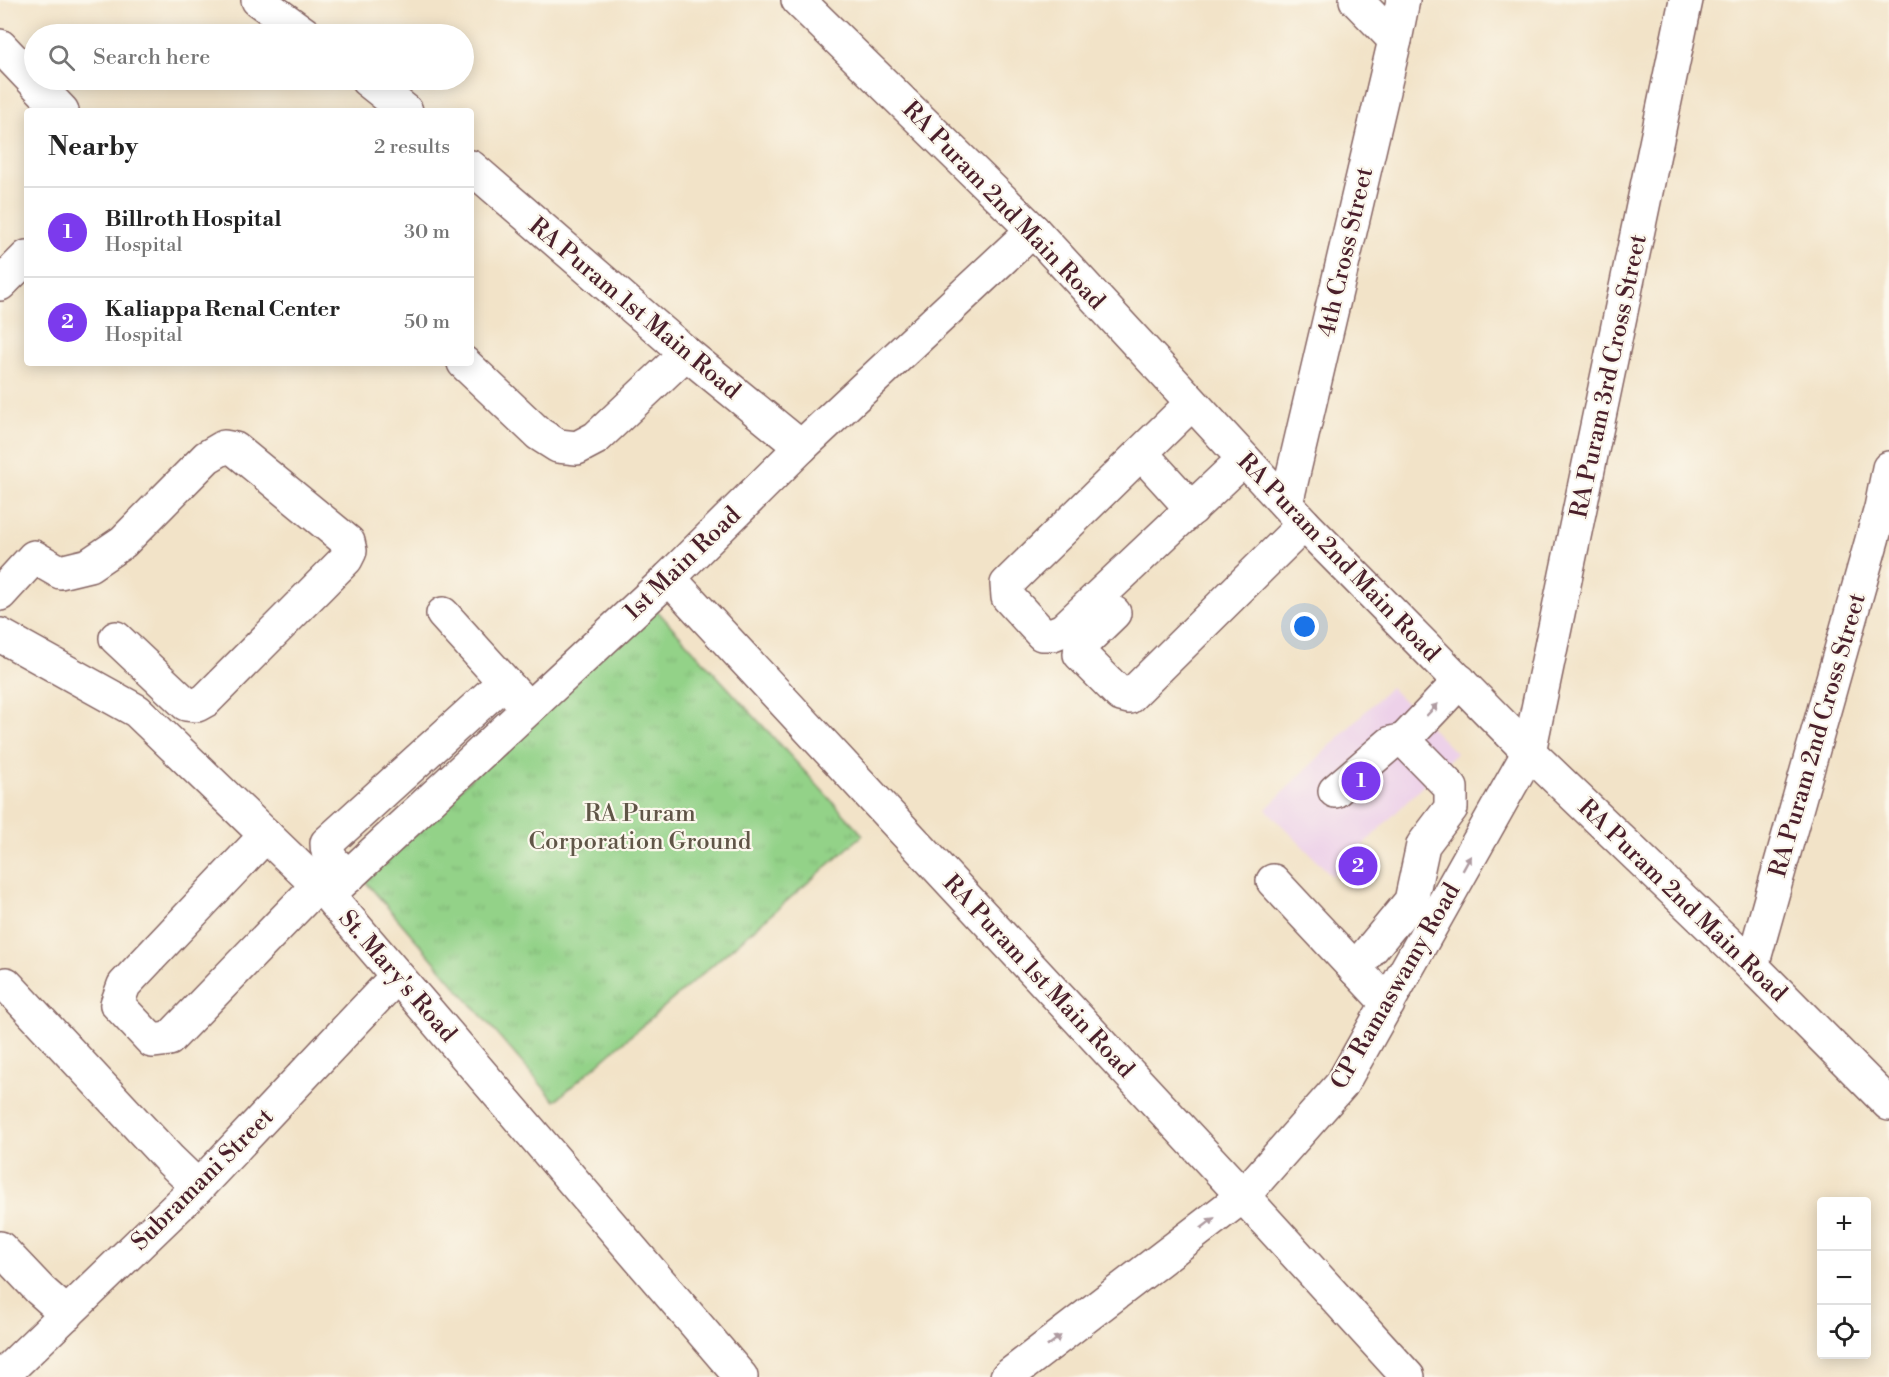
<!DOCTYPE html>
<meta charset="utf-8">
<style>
:root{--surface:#fff;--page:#f6f6f6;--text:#222;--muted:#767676;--line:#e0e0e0;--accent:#7c3aed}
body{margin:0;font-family:"Libre Bodoni",serif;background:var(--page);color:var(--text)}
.controls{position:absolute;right:18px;bottom:18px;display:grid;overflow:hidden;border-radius:6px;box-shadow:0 3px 15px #0003}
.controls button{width:54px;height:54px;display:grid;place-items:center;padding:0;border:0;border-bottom:2px solid var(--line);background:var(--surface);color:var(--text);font:30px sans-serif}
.you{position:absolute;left:1305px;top:627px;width:21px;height:21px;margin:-15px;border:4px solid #fff;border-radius:50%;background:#1a73e8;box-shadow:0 0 0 9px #1a73e833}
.badge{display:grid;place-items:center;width:39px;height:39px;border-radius:50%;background:var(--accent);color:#fff;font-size:20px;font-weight:700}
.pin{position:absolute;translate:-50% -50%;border:3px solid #fff;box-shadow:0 2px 6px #0006}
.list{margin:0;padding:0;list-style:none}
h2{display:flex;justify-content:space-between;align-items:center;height:78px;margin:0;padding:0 24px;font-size:26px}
h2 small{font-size:20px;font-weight:400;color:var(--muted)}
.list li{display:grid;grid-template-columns:39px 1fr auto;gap:18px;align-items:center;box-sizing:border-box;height:90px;padding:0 24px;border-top:2px solid var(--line)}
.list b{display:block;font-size:22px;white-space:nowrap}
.list p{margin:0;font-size:20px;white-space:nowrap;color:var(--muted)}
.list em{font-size:20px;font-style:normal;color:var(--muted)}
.icon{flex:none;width:33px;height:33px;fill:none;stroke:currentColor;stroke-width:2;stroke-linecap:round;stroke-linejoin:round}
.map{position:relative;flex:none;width:1889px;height:1377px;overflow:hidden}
.search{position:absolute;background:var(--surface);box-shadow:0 3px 15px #0003;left:24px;top:24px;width:450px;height:66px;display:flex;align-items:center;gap:15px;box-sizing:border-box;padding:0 21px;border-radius:33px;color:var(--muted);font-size:22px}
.panel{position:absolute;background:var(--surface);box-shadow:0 3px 15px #0003;left:24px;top:108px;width:450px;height:258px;border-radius:6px}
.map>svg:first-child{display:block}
</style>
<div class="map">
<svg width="1889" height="1377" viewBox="0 0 1889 1377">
<defs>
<pattern id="park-tufts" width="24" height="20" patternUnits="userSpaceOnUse" patternTransform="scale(1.5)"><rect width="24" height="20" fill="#93d288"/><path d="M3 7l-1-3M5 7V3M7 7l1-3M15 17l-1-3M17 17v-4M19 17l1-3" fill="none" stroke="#80b476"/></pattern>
</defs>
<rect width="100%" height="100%" fill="#fbf7ec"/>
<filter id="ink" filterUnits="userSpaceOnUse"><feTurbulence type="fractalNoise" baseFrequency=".0167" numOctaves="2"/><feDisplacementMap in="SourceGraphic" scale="12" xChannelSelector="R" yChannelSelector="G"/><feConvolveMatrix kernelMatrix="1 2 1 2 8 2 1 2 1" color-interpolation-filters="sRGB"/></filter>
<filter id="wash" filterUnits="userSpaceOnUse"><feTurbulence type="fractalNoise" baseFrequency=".008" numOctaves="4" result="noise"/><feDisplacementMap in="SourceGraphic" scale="24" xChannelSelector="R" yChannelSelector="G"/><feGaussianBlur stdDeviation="1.35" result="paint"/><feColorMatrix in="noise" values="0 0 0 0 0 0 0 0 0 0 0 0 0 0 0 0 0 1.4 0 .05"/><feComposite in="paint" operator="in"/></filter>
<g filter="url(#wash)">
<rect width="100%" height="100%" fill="#f2e3c8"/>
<path fill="#edd1e9" d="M 1390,687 L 1456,753 L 1332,876 L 1266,809 Z"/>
<path fill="url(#park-tufts)" stroke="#6e785a" stroke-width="1.5" d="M 651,604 L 863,835 L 555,1101 L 365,881 Z"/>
</g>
<g filter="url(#ink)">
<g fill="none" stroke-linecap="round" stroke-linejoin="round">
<defs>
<g id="minor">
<path d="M 258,0 L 305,34"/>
<path d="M 1356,0 L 1395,40"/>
<path d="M 0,46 L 62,111"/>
<path d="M 367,80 L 406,111"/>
<path d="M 471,167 L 686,353 L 801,447"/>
<path d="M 0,284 L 27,257"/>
<path d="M 464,363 L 539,434 L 558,446 L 577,448 L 596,438 L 686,353"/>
<path d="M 1192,403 L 1007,584 L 1008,597 L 1042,634 L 1053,634 L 1063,630 L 1244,459"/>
<path d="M 1142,454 L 1192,509"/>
<path d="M 1286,504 L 1395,40 L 1403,0"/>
<path d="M 669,578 L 1243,1196 L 1408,1377"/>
<path d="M 0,594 L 34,557 L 60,572 L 89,565 L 123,542 L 207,457 L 224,447 L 235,449 L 348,542 L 350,551 L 346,559 L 206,700 L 197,705 L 186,704 L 116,638"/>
<path d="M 1114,613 L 1081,645 L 1080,654 L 1121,695 L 1129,697 L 1304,524"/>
<path d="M 443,614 L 519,698"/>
<path d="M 1404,740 L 1460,681"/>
<path d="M 1529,752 L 1686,0"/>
<path d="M 1335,791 L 1391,743 L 1404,740 L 1451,788 L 1451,808 L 1423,845 L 1411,901 L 1355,969"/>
<path d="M 266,835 L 124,985 L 117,1004 L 152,1041 L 169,1039 L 318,885"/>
<path d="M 349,876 C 337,865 327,861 327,843 L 504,682"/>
<path d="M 1273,881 L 1388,1004"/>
<path d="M 328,895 L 669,578 L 801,447 L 1033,230"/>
<path d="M 1752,966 L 1881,508 L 1889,468"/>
<path d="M 6,984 L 170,1160 L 198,1187"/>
<path d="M 0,1248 L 40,1290 L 67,1314"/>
<path d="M 1,1377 L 198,1187 L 397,976"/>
</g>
<g id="major">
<path d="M 798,0 L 1033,230 L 1304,524 L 1529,752 L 1752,966 L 1889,1104"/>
<path d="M 0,635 L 137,711 L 328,895 L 741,1377"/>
<path d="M 1007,1377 L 1243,1196 L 1342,1084 L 1529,752"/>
</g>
</defs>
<use href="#minor" stroke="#856462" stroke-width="36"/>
<use href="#major" stroke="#856462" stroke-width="36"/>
<use href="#minor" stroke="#fff" stroke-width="33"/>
<use href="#major" stroke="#fff" stroke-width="33"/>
</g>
<defs><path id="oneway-solid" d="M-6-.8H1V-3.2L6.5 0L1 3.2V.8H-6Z" transform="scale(1.5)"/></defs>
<g fill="#ae9aa0">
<use href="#oneway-solid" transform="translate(1432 710) rotate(-46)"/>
<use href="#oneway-solid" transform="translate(1467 863) rotate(-61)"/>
<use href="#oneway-solid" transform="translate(1208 1223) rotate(-38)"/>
<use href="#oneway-solid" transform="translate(1054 1341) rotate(-38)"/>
</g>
</g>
<g text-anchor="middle" stroke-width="4.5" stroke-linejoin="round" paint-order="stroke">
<g font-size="24" fill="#4a1f2b" stroke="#fbf7ec">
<text transform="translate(1004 205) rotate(46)" y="8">RA Puram 2nd Main Road</text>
<text transform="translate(1345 252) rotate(-77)" y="8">4th Cross Street</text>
<text transform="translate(635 308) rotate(40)" y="8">RA Puram 1st Main Road</text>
<text transform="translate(1608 376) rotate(-78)" y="8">RA Puram 3rd Cross Street</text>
<text transform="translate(1339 557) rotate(46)" y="8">RA Puram 2nd Main Road</text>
<text transform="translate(682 563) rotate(-44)" y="8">1st Main Road</text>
<text transform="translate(1817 735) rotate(-74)" y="8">RA Puram 2nd Cross Street</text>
<text transform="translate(1683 900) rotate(44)" y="8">RA Puram 2nd Main Road</text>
<text transform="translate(398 976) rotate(49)" y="8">St. Mary's Road</text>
<text transform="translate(1039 976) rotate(47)" y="8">RA Puram 1st Main Road</text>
<text transform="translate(1395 986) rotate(-60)" y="8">CP Ramaswamy Road</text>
<text transform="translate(202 1179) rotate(-45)" y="8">Subramani Street</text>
</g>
<g font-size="24" fill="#605547" stroke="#fbf7ec">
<text x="640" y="821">RA Puram<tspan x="640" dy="28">Corporation Ground</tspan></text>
</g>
</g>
</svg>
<div class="controls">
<button>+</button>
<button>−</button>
<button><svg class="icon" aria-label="locate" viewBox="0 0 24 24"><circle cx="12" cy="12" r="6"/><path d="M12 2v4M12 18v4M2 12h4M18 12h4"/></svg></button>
</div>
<div class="you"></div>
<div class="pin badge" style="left:1361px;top:781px">1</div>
<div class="pin badge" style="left:1358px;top:866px">2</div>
<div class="search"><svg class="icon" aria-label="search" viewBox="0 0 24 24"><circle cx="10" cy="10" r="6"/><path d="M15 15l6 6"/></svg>Search here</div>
<section class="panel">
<h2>Nearby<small>2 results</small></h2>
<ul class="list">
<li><span class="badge">1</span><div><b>Billroth Hospital</b><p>Hospital</p></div><em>30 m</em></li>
<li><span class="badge">2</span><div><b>Kaliappa Renal Center</b><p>Hospital</p></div><em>50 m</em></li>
</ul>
</section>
</div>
